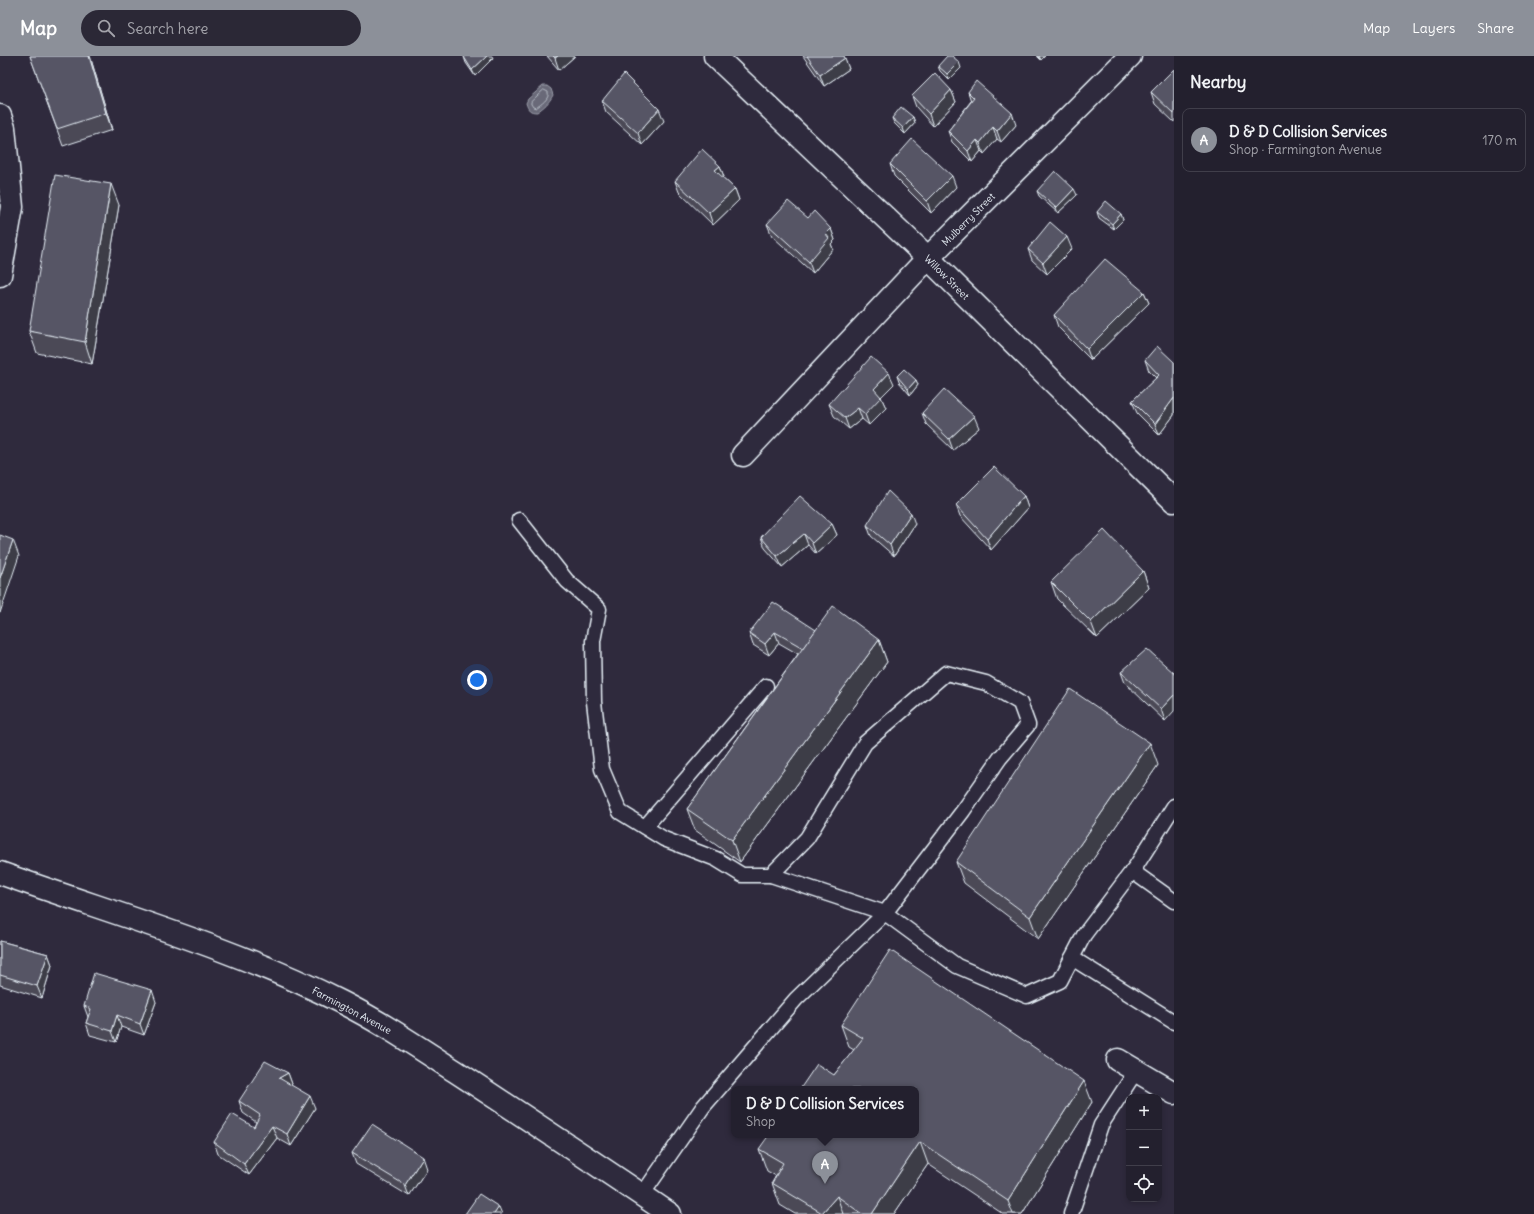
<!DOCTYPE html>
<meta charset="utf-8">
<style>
:root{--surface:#23202e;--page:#2b2836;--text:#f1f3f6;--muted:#a3a3aa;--line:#403e4a;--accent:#8c9099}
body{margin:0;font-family:Delius,sans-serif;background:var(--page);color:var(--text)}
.controls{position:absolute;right:12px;bottom:12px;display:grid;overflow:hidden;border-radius:8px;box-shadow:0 2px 6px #0003}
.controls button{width:36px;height:36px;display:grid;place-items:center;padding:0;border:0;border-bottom:1px solid var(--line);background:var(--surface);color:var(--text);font:20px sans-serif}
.you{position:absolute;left:477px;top:624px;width:14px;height:14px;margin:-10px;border:3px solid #fff;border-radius:50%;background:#1a73e8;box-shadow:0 0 0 6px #1a73e833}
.badge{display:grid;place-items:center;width:26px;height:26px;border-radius:50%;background:var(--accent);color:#fff;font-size:13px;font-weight:700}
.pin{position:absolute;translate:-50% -33px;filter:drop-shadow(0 1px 2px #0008)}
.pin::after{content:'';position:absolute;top:21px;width:14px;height:12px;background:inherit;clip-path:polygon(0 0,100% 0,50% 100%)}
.popup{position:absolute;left:731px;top:1030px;width:188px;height:52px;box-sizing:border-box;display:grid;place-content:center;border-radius:8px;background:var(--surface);filter:drop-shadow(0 1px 3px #0005);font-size:13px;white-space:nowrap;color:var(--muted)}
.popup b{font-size:15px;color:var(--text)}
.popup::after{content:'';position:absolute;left:50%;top:100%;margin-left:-8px;border:8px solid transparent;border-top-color:var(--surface)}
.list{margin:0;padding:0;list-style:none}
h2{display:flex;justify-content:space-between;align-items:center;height:52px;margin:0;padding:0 16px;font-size:17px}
h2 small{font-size:13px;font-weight:400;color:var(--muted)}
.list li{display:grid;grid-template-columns:26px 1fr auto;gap:12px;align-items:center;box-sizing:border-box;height:64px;margin:0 8px 8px;padding:0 8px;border:1px solid var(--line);border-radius:8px}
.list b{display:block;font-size:15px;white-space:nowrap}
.list p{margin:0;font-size:13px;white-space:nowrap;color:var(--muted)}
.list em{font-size:13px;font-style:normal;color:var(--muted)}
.icon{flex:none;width:22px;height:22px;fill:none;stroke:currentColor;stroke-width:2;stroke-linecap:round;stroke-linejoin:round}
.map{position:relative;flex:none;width:1174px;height:1158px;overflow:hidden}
header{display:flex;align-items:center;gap:24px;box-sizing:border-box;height:56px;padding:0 20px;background:var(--accent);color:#fff}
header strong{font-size:19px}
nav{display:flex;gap:22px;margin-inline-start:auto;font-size:14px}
.search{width:280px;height:36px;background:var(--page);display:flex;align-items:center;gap:10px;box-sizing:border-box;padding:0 14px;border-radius:22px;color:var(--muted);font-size:15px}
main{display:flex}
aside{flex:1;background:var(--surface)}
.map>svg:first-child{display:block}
</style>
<header>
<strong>Map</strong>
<div class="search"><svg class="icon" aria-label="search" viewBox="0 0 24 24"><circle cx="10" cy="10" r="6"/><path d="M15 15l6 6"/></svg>Search here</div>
<nav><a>Map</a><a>Layers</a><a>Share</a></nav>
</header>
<main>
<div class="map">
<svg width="1174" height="1158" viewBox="0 0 1174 1158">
<rect width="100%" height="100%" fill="#2f2a3d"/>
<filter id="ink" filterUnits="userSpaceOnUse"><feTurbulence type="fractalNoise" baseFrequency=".025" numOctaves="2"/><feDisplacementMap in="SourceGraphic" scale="8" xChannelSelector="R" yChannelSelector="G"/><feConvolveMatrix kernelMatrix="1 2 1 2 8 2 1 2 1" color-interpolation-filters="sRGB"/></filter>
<g filter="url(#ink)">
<path fill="#696978" stroke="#9c9fab" d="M 543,30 L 547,30 L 551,33 L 553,39 C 549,47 544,51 537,56 C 530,56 528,54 526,47 L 528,43 Z"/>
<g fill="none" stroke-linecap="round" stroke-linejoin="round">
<path stroke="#b5bbc5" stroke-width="1" d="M 544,34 L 548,36 C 550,43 541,48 536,52 L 533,51 L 531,48 L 531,46 Z"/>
<defs>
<g id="lane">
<path d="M 519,464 L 567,525 L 599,553 L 593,585 L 594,646 L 602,713 L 620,756 L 664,783 L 716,803 L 742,819 L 771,819 L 807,782 L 865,687 L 946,617 L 986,627 L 1020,647 L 1028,669 L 1000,702 L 963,755 L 885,857 L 796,943 L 703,1051 L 642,1139"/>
<path d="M 645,771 L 766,630"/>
<path d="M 1132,815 L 1174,845"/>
<path d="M 771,819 L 885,857 L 957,910 L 1027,940 L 1060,925 L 1084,879 L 1136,810 L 1174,750"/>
<path d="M 1072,902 L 1174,966"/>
<path d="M 1071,1158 L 1101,1069 L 1136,1015"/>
</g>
<g id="street">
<path d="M 715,0 L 928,202 L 1174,445"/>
<path d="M 0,60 L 4,72 L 12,151 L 0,219"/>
<path d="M 743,399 L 928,202 L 1130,0"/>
<path d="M 1118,1004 L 1174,1037"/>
</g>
<path id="secondary" d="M 0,817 C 114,858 233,891 341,946 C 381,966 418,991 455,1015 C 527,1062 599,1110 670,1158"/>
</defs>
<use href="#lane" stroke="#e8f1f8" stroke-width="17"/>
<use href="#street" stroke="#e8f1f8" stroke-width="25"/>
<use href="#secondary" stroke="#e8f1f8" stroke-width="25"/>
<use href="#lane" stroke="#2f2a3d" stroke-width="14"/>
<use href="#street" stroke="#2f2a3d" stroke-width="22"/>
<use href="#secondary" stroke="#2f2a3d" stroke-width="22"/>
</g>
<g fill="#4b4957" stroke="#e8f1f8">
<path d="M 30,0 L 90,0 L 112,74 L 63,90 Z"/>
<path d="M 547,0 L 575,0 L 559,14 Z"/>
<path d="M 803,0 L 844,0 L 849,13 L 824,30 Z"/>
<path d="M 1037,0 L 1045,0 L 1041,4 Z"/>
<path d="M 464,1 L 493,2 L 475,20 L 466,7 Z"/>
<path d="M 938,10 L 961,12 L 949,24 L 940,15 Z"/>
<path d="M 1174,13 L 1174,66 L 1155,48 L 1151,36 Z"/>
<path d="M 951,34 L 956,46 L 933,70 L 916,51 L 912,40 Z"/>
<path d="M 968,36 L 1016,69 L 1001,86 L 997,83 L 984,98 L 981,95 L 972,106 L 952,86 L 948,75 L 971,45 Z"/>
<path d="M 602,45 L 664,65 L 642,89 L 606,56 Z"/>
<path d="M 913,61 L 915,67 L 905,78 L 894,67 L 892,62 Z"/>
<path d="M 890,108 L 956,131 L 931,157 L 894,120 Z"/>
<path d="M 720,110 L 724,121 L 723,122 L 735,133 L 739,144 L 713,169 L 679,136 L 675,125 Z"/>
<path d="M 1037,135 L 1077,139 L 1058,157 L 1039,140 Z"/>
<path d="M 119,149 L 92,308 L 37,297 L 29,275 Z"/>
<path d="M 1097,156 L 1121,158 L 1123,164 L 1114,173 L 1099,162 Z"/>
<path d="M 808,162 L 831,173 L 835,184 L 831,188 L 833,193 L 813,217 L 772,180 L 767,168 Z"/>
<path d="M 1028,193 L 1072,193 L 1047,218 L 1032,204 Z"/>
<path d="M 1144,236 L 1149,247 L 1091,304 L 1058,271 L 1054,259 Z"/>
<path d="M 1145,304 L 1174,306 L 1174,359 L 1159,379 L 1137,357 L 1132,345 L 1156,322 L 1149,315 Z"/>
<path d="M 897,320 L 916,324 L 918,329 L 910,339 L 899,326 Z"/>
<path d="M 894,328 L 881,341 L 886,352 L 869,369 L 862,363 L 849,373 L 834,360 L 829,348 Z"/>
<path d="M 922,357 L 979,372 L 953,394 L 926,368 Z"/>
<path d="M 1024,440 L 1028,452 L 991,494 L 960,460 L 956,449 Z"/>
<path d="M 832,468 L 837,479 L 816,498 L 808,489 L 782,511 L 765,492 L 761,481 Z"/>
<path d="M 915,468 L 894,500 L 871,480 L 867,469 Z"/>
<path d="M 1143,515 L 1149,532 L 1097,582 L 1057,543 L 1051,526 Z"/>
<path d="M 816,574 L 879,584 L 887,606 L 740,806 L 695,774 L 687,753 L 798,598 L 779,587 L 769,599 L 753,589 L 749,577 Z"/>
<path d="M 1121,616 L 1174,617 L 1165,665 L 1125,627 Z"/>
<path d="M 1158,709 L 1038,883 L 964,827 L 956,806 Z"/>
<path d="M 0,885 L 48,898 L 52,909 L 42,942 L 0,929 Z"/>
<path d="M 156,946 L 144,979 L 121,971 L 116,986 L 90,979 L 86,967 L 88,961 L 84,950 Z"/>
<path d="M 841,969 L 1092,1046 L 1022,1158 L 1003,1158 L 928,1108 L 894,1158 L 795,1158 L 780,1149 L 772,1127 L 776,1120 L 767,1115 L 759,1093 L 834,1019 L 854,994 L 849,991 Z"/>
<path d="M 288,1017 L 292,1028 L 291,1029 L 315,1052 L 291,1090 L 277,1082 L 249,1119 L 218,1098 L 214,1086 L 254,1071 L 256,1066 L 243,1057 L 239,1045 Z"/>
<path d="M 352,1097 L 427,1113 L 409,1140 L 356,1108 Z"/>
</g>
<g fill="#3d3c47" stroke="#e8f1f8">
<path d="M 89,0 L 90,0 L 112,74 L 106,57 Z"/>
<path d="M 487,0 L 492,0 L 493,2 L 475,20 L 472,14 Z"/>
<path d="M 558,0 L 575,0 L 559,14 L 555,2 Z"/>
<path d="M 1039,0 L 1045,0 L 1041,4 Z"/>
<path d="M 845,2 L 849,13 L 824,30 L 820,19 Z"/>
<path d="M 959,6 L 961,12 L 949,24 L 947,18 Z"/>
<path d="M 951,34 L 956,46 L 933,70 L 929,58 Z"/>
<path d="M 659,53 L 664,65 L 642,89 L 638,77 Z"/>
<path d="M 1012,57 L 1016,69 L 1001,86 L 997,75 Z"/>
<path d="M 913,61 L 915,67 L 905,78 L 903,72 Z"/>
<path d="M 993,71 L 997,83 L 984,98 L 980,87 Z"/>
<path d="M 977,84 L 981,95 L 972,106 L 968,95 Z"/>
<path d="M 720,110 L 724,121 L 719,126 L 715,114 Z"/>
<path d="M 952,120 L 956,131 L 931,157 L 927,145 Z"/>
<path d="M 111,128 L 119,149 L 92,308 L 85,286 Z"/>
<path d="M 735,133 L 739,144 L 713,169 L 709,157 Z"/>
<path d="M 1074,133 L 1077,139 L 1058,157 L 1056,152 Z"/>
<path d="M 1121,158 L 1123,164 L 1114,173 L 1112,168 Z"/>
<path d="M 831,173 L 835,184 L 831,188 L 833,193 L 813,217 L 809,206 L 826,178 Z"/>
<path d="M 1067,181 L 1072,193 L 1047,218 L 1043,207 Z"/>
<path d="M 1144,236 L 1149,247 L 1091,304 L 1087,293 Z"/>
<path d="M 889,317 L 894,328 L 881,341 L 886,352 L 869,369 L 865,358 L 874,333 Z"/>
<path d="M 916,324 L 918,329 L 910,339 L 908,333 Z"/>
<path d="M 1174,342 L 1174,359 L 1159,379 L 1155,368 Z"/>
<path d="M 858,352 L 862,363 L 849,373 L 845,362 Z"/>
<path d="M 974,360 L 979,372 L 953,394 L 949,383 Z"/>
<path d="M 1024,440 L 1028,452 L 991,494 L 987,483 Z"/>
<path d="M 911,457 L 915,468 L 894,500 L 890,489 Z"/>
<path d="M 832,468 L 837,479 L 816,498 L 812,487 Z"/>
<path d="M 804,478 L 808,489 L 782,511 L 777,500 Z"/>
<path d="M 13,484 L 19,500 L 0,557 L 0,522 Z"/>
<path d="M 1143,515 L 1149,532 L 1097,582 L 1091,566 Z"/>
<path d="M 775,576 L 779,587 L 769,599 L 765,588 Z"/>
<path d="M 879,584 L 887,606 L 740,806 L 732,784 Z"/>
<path d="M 1174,639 L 1174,655 L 1165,665 L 1161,653 Z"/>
<path d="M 1150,687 L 1158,709 L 1038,883 L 1030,861 Z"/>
<path d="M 48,898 L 52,909 L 42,942 L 37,930 Z"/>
<path d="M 152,934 L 156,946 L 144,979 L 140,968 Z"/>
<path d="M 117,959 L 121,971 L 116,986 L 112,975 Z"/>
<path d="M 288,1017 L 292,1028 L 284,1034 L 279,1022 Z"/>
<path d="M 1084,1025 L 1092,1046 L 1022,1158 L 1013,1158 L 1008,1145 Z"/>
<path d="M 310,1040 L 315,1052 L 291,1090 L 287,1078 Z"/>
<path d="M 272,1070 L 277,1082 L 249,1119 L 244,1108 Z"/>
<path d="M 920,1086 L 928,1108 L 894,1158 L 872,1158 Z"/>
<path d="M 423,1101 L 427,1113 L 409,1140 L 405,1129 Z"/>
<path d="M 837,1140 L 843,1158 L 823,1158 L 822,1157 Z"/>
<path d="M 499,1151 L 502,1158 L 494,1158 Z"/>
</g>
<g fill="#575565" stroke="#e8f1f8">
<path d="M 30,0 L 89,0 L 106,57 L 57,73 Z"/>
<path d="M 465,0 L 487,0 L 472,14 L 464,1 Z"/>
<path d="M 553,0 L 558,0 L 555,2 Z"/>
<path d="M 807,0 L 844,0 L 845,2 L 820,19 Z"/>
<path d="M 947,0 L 952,0 L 959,6 L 947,18 L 938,10 Z"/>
<path d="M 1174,13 L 1174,58 L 1151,36 Z"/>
<path d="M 935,17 L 951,34 L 929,58 L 912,40 Z"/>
<path d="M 624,18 L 659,53 L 638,77 L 602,45 Z"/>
<path d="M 976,25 L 1012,57 L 997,75 L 993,71 L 980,87 L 977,84 L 968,95 L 948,75 L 974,42 L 968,36 Z"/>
<path d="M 901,51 L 913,61 L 903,72 L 892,62 Z"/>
<path d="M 912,83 L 952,120 L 927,145 L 890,108 Z"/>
<path d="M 702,93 L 720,110 L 715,114 L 735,133 L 709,157 L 675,125 Z"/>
<path d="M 1055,115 L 1074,133 L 1056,152 L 1037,135 Z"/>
<path d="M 55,119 L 111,128 L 85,286 L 29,275 Z"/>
<path d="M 788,145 L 808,162 L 814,155 L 831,173 L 826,178 L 829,182 L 809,206 L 767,168 Z"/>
<path d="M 1106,145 L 1121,158 L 1112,168 L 1097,156 Z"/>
<path d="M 1050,166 L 1067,181 L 1043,207 L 1028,193 Z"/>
<path d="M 1105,203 L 1144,236 L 1087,293 L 1054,259 Z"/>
<path d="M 1157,290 L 1174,306 L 1174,342 L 1155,368 L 1132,345 L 1159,319 L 1145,304 Z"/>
<path d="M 871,301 L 889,317 L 874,333 L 881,341 L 865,358 L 858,352 L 845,362 L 829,348 Z"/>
<path d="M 904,313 L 916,324 L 908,333 L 897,320 Z"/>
<path d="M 944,333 L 974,360 L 949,383 L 922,357 Z"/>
<path d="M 994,411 L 1024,440 L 987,483 L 956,449 Z"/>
<path d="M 888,435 L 911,457 L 890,489 L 867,469 Z"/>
<path d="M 800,440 L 832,468 L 812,487 L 804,478 L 777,500 L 761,481 Z"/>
<path d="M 1104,474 L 1143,515 L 1091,566 L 1051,526 Z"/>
<path d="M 0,479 L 13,484 L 0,522 Z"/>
<path d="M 773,546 L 816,574 L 803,592 L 775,576 L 765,588 L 749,577 Z"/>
<path d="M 833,550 L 879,584 L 732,784 L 687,753 Z"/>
<path d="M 1147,593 L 1174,617 L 1174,639 L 1161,653 L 1121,616 Z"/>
<path d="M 1070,633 L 1150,687 L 1030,861 L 956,806 Z"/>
<path d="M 0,885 L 48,898 L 37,930 L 0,919 Z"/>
<path d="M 890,894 L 1084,1025 L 1008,1145 L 920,1086 L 872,1158 L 862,1158 L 837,1140 L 822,1157 L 772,1127 L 783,1107 L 759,1093 L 769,1079 L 916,1079 L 916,1033 L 800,1033 L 817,1008 L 834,1019 L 863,982 L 841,969 Z"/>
<path d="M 94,917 L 152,934 L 140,968 L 117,959 L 112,975 L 86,967 L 91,953 L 84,950 Z"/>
<path d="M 265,1005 L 288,1017 L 279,1022 L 310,1040 L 287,1078 L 272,1070 L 244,1108 L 214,1086 L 232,1058 L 254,1071 L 260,1059 L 239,1045 Z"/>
<path d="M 372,1068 L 423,1101 L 405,1129 L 352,1097 Z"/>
<path d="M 479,1138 L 499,1151 L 494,1158 L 465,1158 Z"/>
</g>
</g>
<g text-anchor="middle" stroke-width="3" stroke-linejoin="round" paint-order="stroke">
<g font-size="10" fill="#e8f1f8" stroke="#2f2a3d">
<text transform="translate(968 163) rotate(-45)" y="4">Mulberry Street</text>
<text transform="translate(947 221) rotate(45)" y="4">Willow Street</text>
<text transform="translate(352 954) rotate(28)" y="4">Farmington Avenue</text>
</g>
</g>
</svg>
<div class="controls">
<button>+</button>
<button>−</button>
<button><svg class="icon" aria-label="locate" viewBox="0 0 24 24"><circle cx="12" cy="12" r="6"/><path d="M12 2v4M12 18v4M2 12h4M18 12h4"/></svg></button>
</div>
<div class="you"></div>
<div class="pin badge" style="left:825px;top:1128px">A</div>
<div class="popup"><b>D &amp; D Collision Services</b>Shop</div>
</div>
<aside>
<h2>Nearby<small></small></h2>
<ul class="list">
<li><span class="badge">A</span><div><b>D &amp; D Collision Services</b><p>Shop · Farmington Avenue</p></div><em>170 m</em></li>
</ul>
</aside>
</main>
